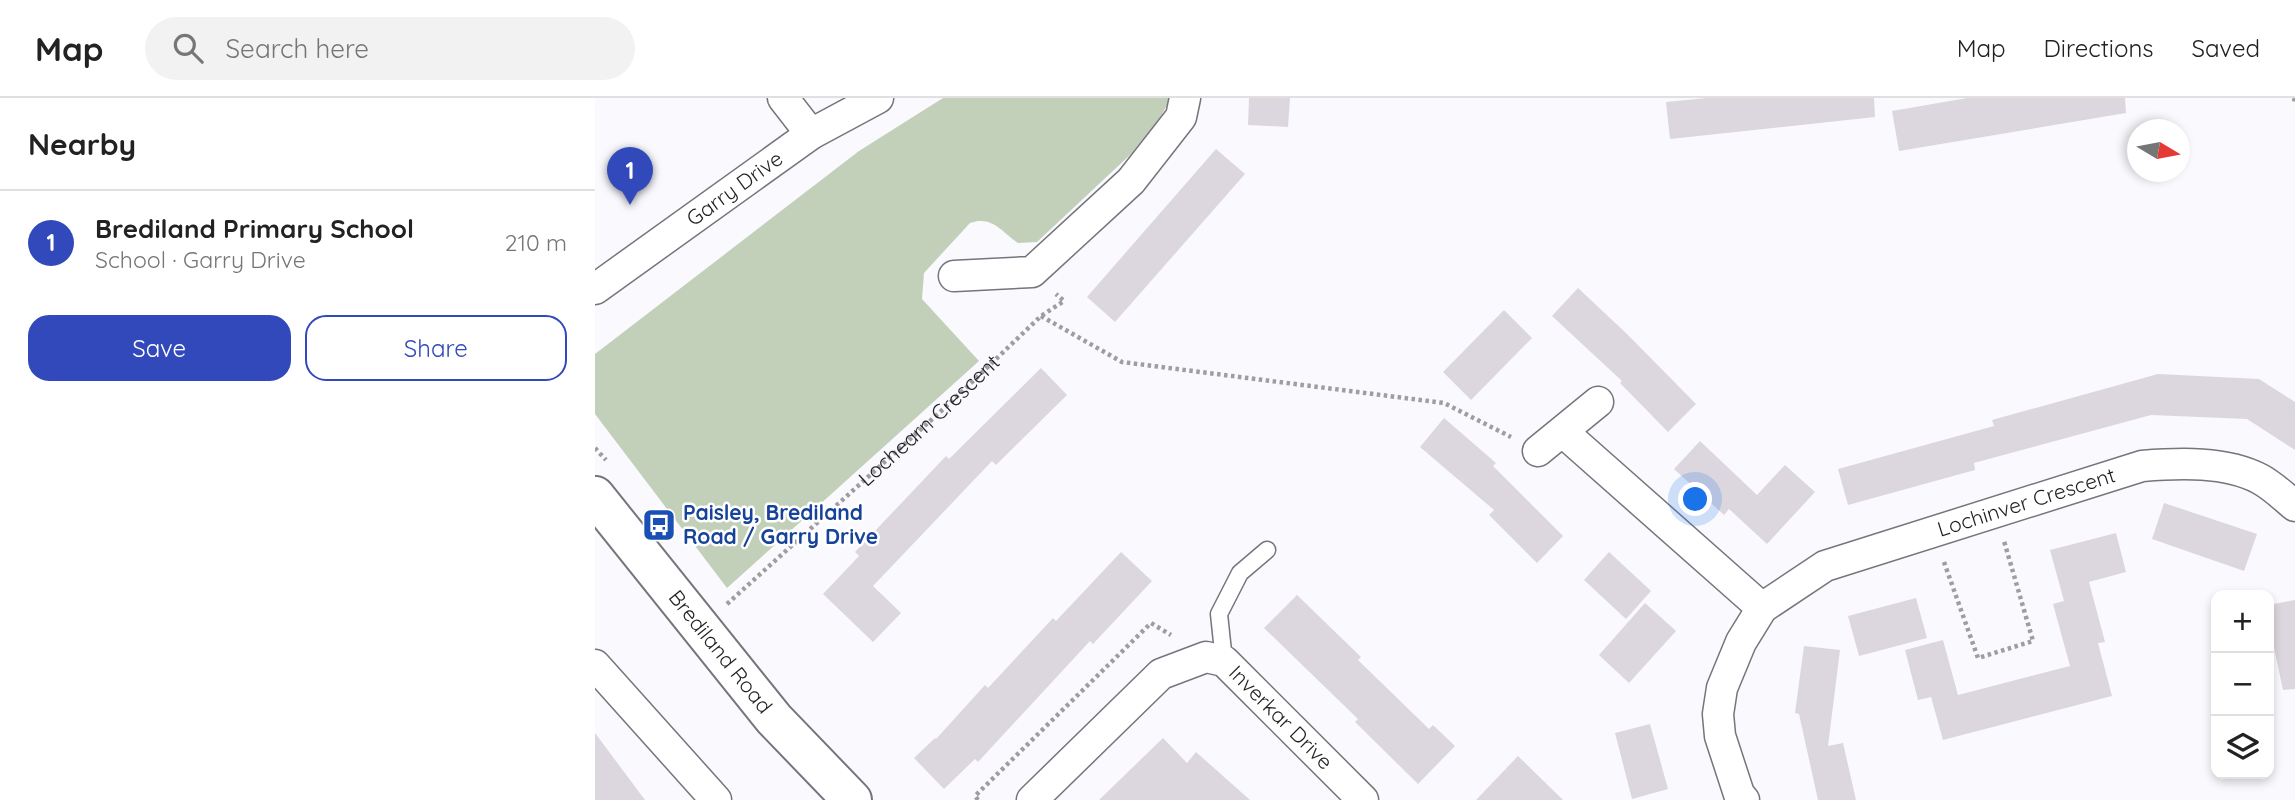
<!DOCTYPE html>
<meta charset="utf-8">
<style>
:root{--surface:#fff;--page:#f2f2f2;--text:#222;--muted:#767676;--line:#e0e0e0;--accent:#3249bb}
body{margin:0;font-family:Quicksand,sans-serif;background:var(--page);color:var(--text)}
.controls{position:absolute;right:21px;bottom:21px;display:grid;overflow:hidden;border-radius:14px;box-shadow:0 4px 10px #0003}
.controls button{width:63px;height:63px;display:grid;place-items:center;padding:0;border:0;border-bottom:2px solid var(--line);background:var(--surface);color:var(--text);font:35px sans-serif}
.compass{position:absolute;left:1532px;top:21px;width:63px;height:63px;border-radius:50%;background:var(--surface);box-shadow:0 4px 10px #0003;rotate:100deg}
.you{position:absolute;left:1101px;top:402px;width:24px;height:24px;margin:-18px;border:5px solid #fff;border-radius:50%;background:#1a73e8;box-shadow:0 0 0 10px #1a73e833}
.badge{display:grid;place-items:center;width:46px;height:46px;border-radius:50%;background:var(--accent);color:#fff;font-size:23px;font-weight:700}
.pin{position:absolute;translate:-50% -58px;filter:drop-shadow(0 2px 4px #0008)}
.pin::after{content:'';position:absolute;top:37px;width:24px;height:21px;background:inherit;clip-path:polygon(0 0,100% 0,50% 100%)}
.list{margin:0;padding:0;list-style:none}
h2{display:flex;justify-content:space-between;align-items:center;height:91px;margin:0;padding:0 28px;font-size:30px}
h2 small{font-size:23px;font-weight:400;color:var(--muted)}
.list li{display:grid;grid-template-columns:46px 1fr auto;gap:21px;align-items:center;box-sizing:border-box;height:105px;padding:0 28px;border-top:2px solid var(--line)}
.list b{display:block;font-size:26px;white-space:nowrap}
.list p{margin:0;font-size:23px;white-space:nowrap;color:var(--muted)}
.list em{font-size:23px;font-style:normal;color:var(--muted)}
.actions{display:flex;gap:14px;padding:21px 28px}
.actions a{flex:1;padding:16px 0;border:2px solid var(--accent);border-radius:21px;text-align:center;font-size:24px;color:var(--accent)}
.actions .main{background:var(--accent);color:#fff}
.icon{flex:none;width:38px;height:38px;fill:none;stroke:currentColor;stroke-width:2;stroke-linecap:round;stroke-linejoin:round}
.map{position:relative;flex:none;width:1700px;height:702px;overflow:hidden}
header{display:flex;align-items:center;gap:42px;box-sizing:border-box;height:98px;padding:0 35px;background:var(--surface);border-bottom:2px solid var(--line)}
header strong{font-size:33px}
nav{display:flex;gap:38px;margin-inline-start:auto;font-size:24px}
.search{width:490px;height:63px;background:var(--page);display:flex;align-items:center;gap:18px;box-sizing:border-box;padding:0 24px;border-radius:38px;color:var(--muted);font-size:26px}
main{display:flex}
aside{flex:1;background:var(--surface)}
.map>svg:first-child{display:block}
</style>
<header>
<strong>Map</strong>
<div class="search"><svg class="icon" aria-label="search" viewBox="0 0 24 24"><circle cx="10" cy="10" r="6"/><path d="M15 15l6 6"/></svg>Search here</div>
<nav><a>Map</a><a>Directions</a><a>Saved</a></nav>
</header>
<main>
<aside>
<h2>Nearby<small></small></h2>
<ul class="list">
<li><span class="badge">1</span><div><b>Brediland Primary School</b><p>School · Garry Drive</p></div><em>210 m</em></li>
</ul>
<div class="actions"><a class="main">Save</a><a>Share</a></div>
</aside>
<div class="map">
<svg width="1700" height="702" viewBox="0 0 1700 702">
<rect width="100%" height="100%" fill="#faf9fe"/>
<path fill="#c2d0ba" d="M 348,0 L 576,0 L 566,18 L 536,56 L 442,144 L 423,145 C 407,134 397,117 375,125 L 329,175 L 327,201 L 384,263 L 132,490 L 0,316 L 0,256 L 264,53 Z"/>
<g fill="#dcd7df">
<path d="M 654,0 L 695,0 L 693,29 L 653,27 Z"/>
<path d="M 1112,0 L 1279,0 L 1280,19 L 1075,41 L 1071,4 Z"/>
<path d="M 1372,0 L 1530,0 L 1531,15 L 1304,53 L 1297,13 Z"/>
<path d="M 621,51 L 650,76 L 520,224 L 492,199 Z"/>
<path d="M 983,190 L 1032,236 L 1101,306 L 1073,334 L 1025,285 L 1027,283 L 957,218 Z"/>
<path d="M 909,212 L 937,240 L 876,302 L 848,274 Z"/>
<path d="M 446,270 L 472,297 L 401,367 L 397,363 L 278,488 L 306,515 L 278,544 L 228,496 L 264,458 L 260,454 L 351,358 L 354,361 Z"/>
<path d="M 1563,276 L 1664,281 L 1700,304 L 1700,352 L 1652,321 L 1556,317 L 1379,365 L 1380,372 L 1253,407 L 1243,371 L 1399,328 L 1397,322 Z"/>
<path d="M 849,320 L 901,365 L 898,368 L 968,438 L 942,465 L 894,417 L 899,412 L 825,349 Z"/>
<path d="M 1105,343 L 1162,397 L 1190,367 L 1220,394 L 1172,446 L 1134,411 L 1129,417 L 1079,371 Z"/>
<path d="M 1569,405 L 1662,436 L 1649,473 L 1557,441 Z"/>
<path d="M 1521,435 L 1531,474 L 1494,484 L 1510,544 L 1503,545 L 1517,598 L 1348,642 L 1336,599 L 1323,602 L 1310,552 L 1348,542 L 1363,597 L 1475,568 L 1458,506 L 1469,503 L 1455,452 Z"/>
<path d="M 526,454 L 557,483 L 498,546 L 495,543 L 383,664 L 380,661 L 349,691 L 319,660 L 340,640 L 341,641 L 390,587 L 393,590 L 458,520 L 461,523 Z"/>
<path d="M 1014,454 L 1056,493 L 1031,521 L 989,482 Z"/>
<path d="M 702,497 L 766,559 L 763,562 L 834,631 L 838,627 L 860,648 L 823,686 L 760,624 L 763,621 L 669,530 Z"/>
<path d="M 1321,500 L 1332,540 L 1264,558 L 1253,518 Z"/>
<path d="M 1700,502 L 1700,591 L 1688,592 L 1674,526 L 1674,507 Z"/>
<path d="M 1050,505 L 1081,533 L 1034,585 L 1004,557 Z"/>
<path d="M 1209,548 L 1245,552 L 1233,648 L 1248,645 L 1261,702 L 1223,702 L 1204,616 L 1200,615 Z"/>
<path d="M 1055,626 L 1073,691 L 1037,701 L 1020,635 Z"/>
<path d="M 0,635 L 50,702 L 0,702 Z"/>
<path d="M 568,640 L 592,665 L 601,654 L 655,702 L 504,702 Z"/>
<path d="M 923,658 L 968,702 L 881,702 Z"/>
</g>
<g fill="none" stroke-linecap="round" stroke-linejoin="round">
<defs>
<path id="lane" d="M 629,563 L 624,516 L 645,475 L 672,452"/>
<g id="street">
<path d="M 188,0 L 216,36"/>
<path d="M 359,178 L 437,174 L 536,83 L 586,19 L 590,0"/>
<path id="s2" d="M 0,191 L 216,36 L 283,0"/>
<path d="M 968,334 L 1167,510"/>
<path d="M 943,353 L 1003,304"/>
<path d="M 0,567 L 121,702"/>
<path id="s3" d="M 437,702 L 566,576 L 611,559 L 629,563 L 768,702"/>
<path id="s4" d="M 1149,702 L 1144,696 L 1125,638 L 1123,616 L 1127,590 L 1146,544 L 1167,510 L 1230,468 L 1547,368 C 1584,365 1631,363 1665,381 C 1678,388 1689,399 1700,408"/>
</g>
<g id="secondary">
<path id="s5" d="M 0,398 L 179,621 L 257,702"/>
</g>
</defs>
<use href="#lane" stroke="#76747c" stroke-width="19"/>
<use href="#street" stroke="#76747c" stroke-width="33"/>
<use href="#secondary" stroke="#76747c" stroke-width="42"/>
<g stroke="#9e9da2" stroke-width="4.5" stroke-dasharray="3.5 3.5" stroke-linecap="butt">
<path d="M 1699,0 L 1700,5"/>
<path d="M 446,218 L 527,264 L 849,305 L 916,339"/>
<path d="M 0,350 L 11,362"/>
<path d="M 1349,464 L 1383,560 L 1438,543 L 1409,443"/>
<path id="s1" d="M 132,506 L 355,305 L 446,218 L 469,203 L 461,196"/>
<path d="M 383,702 L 380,698 L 556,525 L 576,537"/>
</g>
<use href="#lane" stroke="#fff" stroke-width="16"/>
<use href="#street" stroke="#fff" stroke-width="30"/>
<use href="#secondary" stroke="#fff" stroke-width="38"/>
</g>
<defs>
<symbol id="bus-square" viewBox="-11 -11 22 22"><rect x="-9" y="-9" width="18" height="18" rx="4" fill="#1a4fb4" stroke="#fff"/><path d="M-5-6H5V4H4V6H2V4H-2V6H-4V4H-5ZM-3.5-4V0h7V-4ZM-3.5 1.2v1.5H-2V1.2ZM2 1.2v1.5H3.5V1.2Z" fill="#fff"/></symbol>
</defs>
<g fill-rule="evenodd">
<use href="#bus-square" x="45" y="408" width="38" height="38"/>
</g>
<g text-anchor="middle" stroke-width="5" stroke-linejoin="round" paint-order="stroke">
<g font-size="21" fill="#201f22" stroke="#fff">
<text dy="7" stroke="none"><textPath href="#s2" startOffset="172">Garry Drive</textPath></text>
<text dy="7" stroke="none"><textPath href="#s1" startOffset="273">Lochearn Crescent</textPath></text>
<text dy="7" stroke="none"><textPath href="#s4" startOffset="494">Lochinver Crescent</textPath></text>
<text dy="7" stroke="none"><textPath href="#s5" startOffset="200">Brediland Road</textPath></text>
<text dy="7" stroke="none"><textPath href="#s3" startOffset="327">Inverkar Drive</textPath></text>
</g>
<g font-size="21" font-weight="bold" fill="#164399" stroke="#fff" text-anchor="start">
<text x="88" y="422">Paisley, Brediland<tspan x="88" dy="24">Road / Garry Drive</tspan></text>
</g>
</g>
</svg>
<div class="controls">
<button>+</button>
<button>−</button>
<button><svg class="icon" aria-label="layers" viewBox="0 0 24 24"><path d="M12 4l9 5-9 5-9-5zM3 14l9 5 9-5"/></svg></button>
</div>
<svg class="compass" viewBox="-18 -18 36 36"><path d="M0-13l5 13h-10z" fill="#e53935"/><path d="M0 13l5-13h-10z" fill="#767676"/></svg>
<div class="you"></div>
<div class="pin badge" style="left:35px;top:107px">1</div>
</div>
</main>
